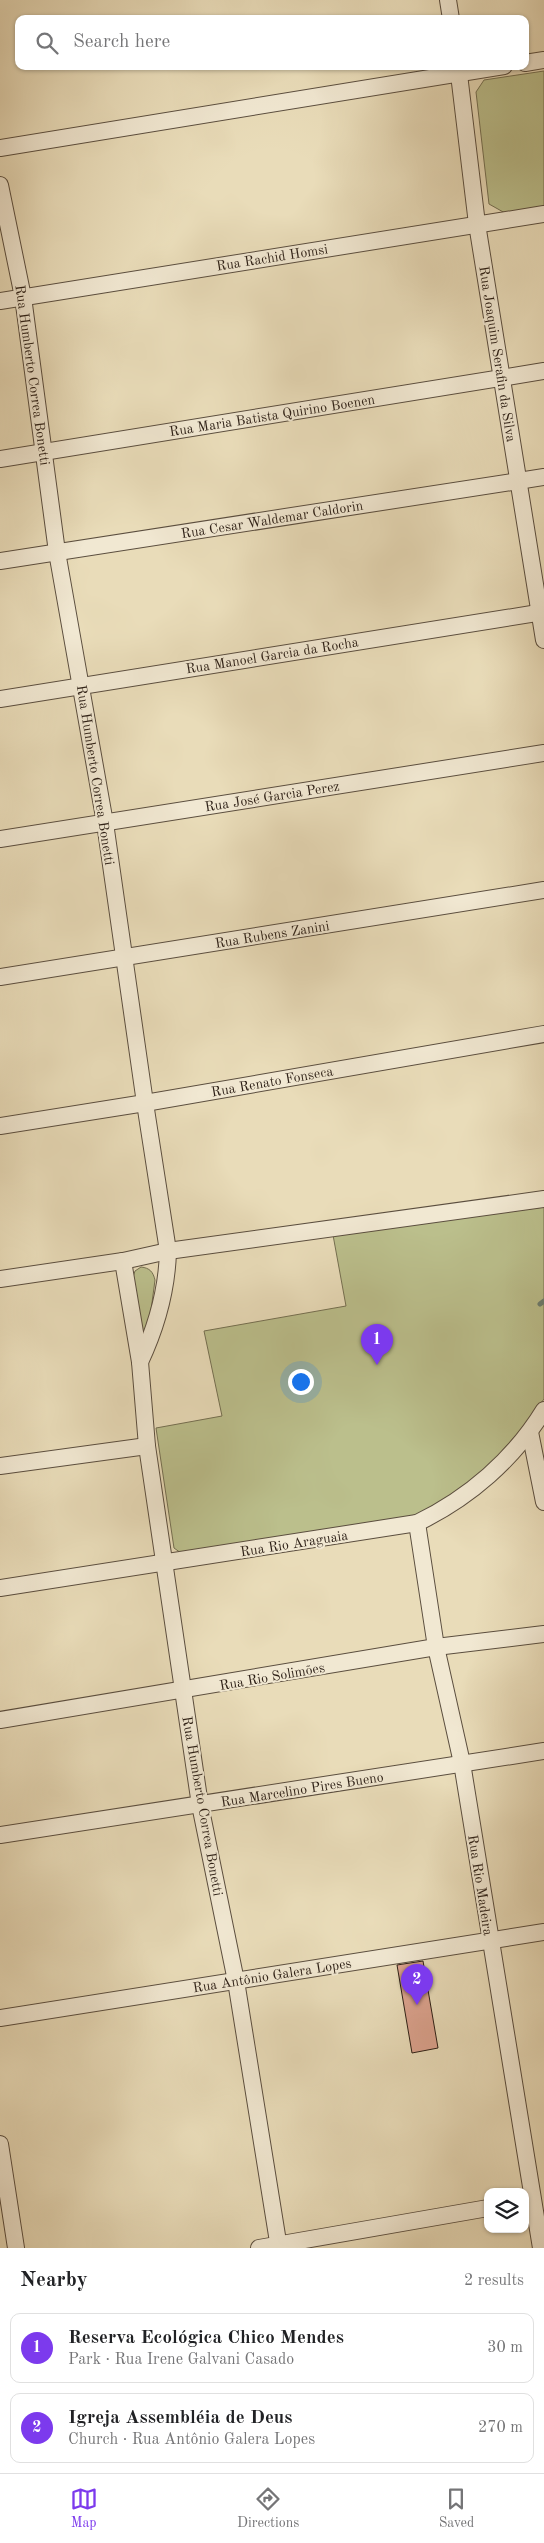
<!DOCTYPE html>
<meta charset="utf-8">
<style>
:root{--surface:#fff;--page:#f6f6f6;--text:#202124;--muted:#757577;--line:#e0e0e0;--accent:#7c3aed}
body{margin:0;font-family:"Old Standard TT",serif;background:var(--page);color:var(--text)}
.controls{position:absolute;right:15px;bottom:15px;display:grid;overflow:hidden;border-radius:10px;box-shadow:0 1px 4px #0004}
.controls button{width:45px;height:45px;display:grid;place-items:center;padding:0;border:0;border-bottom:1px solid var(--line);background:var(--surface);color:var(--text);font:25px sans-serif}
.you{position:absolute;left:300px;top:1381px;width:18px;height:18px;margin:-12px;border:4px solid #fff;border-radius:50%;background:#1a73e8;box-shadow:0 0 0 8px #1a73e833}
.badge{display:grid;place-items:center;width:32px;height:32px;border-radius:50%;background:var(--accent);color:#fff;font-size:16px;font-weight:700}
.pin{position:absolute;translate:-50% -41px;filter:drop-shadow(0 1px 2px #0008)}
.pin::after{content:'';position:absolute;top:26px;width:18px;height:15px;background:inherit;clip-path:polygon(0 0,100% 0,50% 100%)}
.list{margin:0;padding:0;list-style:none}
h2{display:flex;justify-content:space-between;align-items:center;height:65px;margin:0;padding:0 20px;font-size:21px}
h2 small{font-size:16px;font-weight:400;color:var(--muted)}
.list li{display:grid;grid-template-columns:32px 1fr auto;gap:15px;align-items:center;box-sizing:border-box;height:70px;margin:0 10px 10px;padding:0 10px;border:1px solid var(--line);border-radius:10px}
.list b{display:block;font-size:19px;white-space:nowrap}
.list p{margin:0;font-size:16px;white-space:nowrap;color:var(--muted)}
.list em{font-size:16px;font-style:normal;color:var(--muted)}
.icon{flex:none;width:28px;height:28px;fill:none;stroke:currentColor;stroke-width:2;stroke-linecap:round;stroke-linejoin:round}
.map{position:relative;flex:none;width:544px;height:2248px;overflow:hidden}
.search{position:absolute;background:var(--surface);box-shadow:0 1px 4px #0004;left:15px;right:15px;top:15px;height:55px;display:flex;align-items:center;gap:12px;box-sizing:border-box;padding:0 18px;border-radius:10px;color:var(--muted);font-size:19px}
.sheet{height:225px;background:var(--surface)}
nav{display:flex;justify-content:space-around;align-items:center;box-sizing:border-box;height:70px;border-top:1px solid var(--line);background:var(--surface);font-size:14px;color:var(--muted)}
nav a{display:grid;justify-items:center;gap:2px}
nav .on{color:var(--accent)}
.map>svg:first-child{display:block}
</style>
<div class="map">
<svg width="544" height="2248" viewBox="0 0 544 2248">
<rect width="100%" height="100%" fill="#e9dcb9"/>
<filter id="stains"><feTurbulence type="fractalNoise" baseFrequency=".004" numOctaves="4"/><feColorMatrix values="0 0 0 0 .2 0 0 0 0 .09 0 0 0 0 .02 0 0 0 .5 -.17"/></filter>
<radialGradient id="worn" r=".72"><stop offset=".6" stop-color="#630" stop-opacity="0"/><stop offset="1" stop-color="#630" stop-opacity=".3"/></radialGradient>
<g fill="#bbbf8c" stroke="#746f51">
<path d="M 544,71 L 544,207 L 505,213 L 489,204 L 476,92 L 484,80 Z"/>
<path d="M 544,1207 L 544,1399 L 524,1426 L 480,1476 L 437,1507 L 417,1516 L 181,1553 L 174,1548 L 156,1428 L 222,1416 L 204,1331 L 346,1306 L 333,1235 Z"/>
<path d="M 141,1267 C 150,1268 153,1272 155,1280 L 148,1333 L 143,1337 L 133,1277 L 135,1271 Z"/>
</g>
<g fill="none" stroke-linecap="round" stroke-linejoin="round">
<path stroke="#6c7d71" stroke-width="5" d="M 540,1304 L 544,1301"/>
</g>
<path fill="#dca38f" stroke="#2c1f16" d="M 423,1961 L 438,2048 L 412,2053 L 397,1965 Z"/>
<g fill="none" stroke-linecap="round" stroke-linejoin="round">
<defs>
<g id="minor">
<path d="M 448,0 L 451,19"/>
<path d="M 525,63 L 544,60"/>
<path d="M 458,66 L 477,224 L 544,640"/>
<path d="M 0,148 L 504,66"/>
<path d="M 0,185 L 23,297 L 57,552 L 105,823 L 145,1103 L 168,1251 C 167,1289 156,1328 140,1362"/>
<path d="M 0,301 L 544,214"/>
<path d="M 0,459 L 544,371"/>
<path d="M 0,561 L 544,477"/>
<path d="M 0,699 L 544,612"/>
<path d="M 0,839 L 544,753"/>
<path d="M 0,977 L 544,890"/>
<path d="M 0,1126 L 145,1103 L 544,1034"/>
<path d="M 123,1261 L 140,1362 L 147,1446 L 200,1805 L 236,1981 L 279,2248"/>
<path d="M 0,1279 L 123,1261 L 168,1251 L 544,1199"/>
<path d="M 530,1432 L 544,1502"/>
<path d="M 0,1466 L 147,1446"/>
<path d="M 417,1523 L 436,1647 L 462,1763 L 541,2248"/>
<path d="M 0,1588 L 417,1523 C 469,1498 514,1459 544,1410"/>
<path d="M 0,1720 L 436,1647 L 544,1634"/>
<path d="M 0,1835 L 544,1751"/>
<path d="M 0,2018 L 544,1932"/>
<path d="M 0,2144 L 16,2248"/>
<path d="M 259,2248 L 488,2208"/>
</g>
</defs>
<use href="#minor" stroke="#5b4e3f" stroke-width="18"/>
<use href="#minor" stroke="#f1e8d2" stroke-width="16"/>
</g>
<g text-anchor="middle" stroke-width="4" stroke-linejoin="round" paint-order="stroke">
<g font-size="14" fill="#2c1f16" stroke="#f1e8d2">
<text transform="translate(272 257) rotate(-9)" y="5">Rua Rachid Homsi</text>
<text transform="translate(498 354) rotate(81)" y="5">Rua Joaquim Serafin da Silva</text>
<text transform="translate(33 375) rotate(82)" y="5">Rua Humberto Correa Bonetti</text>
<text transform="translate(272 415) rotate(-9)" y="5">Rua Maria Batista Quirino Boenen</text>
<text transform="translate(272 519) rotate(-9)" y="5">Rua Cesar Waldemar Caldorin</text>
<text transform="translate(272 655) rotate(-9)" y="5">Rua Manoel Garcia da Rocha</text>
<text transform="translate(96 775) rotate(81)" y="5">Rua Humberto Correa Bonetti</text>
<text transform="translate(272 796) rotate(-9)" y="5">Rua José Garcia Perez</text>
<text transform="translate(272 934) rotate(-9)" y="5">Rua Rubens Zanini</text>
<text transform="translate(272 1081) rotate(-10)" y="5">Rua Renato Fonseca</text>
<text transform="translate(294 1543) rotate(-9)" y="5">Rua Rio Araguaia</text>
<text transform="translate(272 1676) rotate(-10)" y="5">Rua Rio Solimões</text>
<text transform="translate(302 1789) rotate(-9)" y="5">Rua Marcelino Pires Bueno</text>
<text transform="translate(203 1806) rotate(80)" y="5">Rua Humberto Correa Bonetti</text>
<text transform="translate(481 1885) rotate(81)" y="5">Rua Rio Madeira</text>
<text transform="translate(272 1975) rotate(-9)" y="5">Rua Antônio Galera Lopes</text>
</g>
</g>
<rect width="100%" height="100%" filter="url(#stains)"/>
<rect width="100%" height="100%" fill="url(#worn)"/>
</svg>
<div class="controls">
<button><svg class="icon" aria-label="layers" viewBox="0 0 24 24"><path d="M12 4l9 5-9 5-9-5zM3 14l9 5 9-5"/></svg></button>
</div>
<div class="you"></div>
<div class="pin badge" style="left:377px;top:1365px">1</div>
<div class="pin badge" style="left:417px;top:2005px">2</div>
<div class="search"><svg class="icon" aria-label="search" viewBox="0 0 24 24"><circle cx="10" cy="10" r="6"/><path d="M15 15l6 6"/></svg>Search here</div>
</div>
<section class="sheet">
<h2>Nearby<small>2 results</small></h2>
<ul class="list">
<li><span class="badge">1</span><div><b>Reserva Ecológica Chico Mendes</b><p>Park · Rua Irene Galvani Casado</p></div><em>30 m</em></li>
<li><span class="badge">2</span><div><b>Igreja Assembléia de Deus</b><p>Church · Rua Antônio Galera Lopes</p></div><em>270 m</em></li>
</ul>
</section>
<nav>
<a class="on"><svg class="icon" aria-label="map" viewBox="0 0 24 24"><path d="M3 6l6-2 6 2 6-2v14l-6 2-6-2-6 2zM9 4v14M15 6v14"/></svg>Map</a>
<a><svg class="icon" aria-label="directions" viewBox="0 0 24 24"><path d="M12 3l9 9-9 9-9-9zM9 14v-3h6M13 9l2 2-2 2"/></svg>Directions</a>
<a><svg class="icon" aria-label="saved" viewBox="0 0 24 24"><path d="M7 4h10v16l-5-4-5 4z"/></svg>Saved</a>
</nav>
